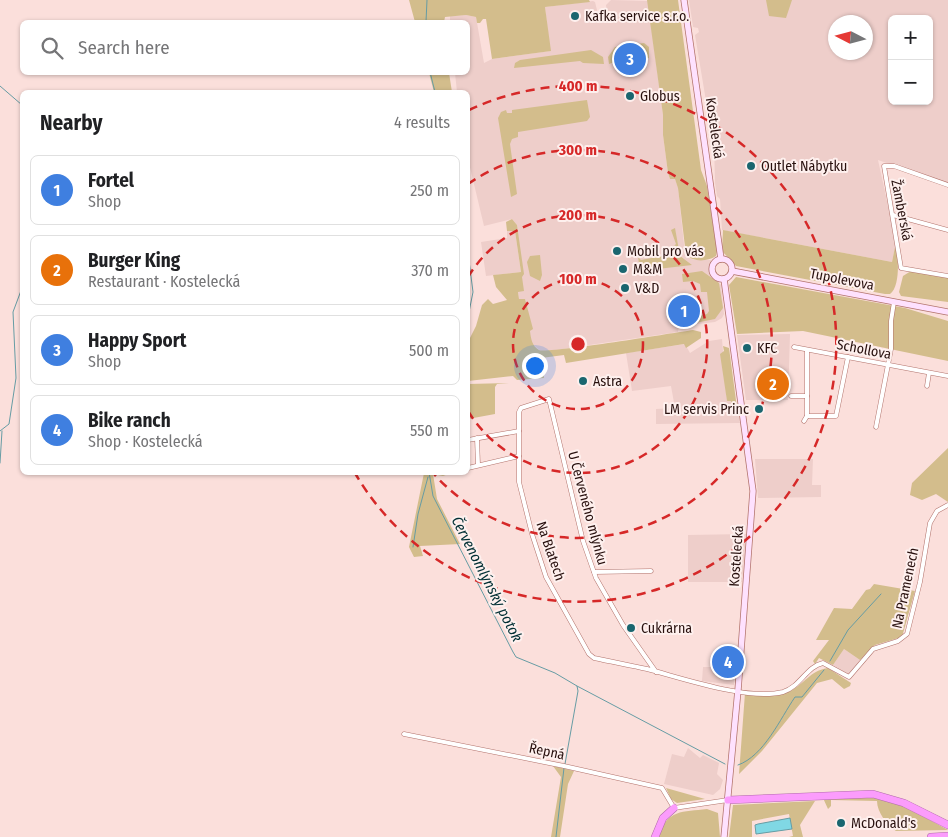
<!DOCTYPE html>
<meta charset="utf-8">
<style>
:root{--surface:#fff;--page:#f2f2f2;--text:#202124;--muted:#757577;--line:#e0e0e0;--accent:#1a666f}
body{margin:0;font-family:"Fira Sans Condensed",sans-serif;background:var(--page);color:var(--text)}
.controls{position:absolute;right:15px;top:15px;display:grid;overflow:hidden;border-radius:8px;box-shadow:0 1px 4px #0004}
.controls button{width:45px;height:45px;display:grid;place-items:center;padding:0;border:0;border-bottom:1px solid var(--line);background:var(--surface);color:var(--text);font:25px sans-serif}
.compass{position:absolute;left:828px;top:15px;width:45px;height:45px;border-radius:50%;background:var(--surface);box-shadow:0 1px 4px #0004;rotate:276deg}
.you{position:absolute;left:534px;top:365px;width:18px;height:18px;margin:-12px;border:4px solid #fff;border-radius:50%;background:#1a73e8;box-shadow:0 0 0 8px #1a73e833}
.badge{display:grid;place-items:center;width:32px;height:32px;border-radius:50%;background:var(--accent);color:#fff;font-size:16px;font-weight:700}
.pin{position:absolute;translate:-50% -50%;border:2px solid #fff;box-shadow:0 1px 5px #0006}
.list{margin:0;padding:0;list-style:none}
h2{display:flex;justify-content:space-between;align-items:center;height:65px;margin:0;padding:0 20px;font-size:21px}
h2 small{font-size:16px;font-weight:400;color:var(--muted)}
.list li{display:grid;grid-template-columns:32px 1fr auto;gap:15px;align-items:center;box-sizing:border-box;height:70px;margin:0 10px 10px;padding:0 10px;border:1px solid var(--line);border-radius:8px}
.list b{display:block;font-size:19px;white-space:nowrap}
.list p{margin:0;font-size:16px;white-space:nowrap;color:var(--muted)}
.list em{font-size:16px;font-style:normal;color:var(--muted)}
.icon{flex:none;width:28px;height:28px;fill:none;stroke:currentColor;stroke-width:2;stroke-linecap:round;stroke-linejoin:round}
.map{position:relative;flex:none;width:948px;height:837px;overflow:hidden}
.search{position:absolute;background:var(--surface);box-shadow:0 1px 4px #0004;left:20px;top:20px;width:450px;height:55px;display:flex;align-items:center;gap:12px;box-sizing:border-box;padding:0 18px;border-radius:8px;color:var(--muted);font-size:19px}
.panel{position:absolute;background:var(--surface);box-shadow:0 1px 4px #0004;left:20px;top:90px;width:450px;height:385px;border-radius:8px}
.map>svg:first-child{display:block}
</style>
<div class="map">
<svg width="948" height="837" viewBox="0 0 948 837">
<rect width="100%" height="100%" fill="#fbdfdb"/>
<g fill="#eececa" fill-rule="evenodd">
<path d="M 611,0 L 648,1 L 663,115 L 663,135 L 668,173 L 670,179 L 675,179 L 678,187 L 685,254 L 694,260 L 711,260 L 709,272 L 721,285 L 724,314 L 722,318 L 715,322 L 679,326 L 678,332 L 542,352 L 531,343 L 525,299 L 519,300 L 518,291 L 522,276 L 517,225 L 512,219 L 484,226 L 468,159 L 468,92 L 457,92 L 455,73 L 468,72 L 468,22 L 450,22 L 450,16 L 466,15 L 476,17 L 484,63 L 492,59 L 550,51 L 545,7 L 593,1 L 595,2 L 598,14 L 607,13 L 606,5 Z"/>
<path d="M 689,0 L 948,0 L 948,184 L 878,160 L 896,242 L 892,262 L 722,230 L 720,199 L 717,196 L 715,183 L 714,141 L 710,109 L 706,101 L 695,35 L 699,32 L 698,28 L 693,27 ZM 892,19 L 929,19 L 929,101 L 892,101 ZM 836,22 L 866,22 L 866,52 L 836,52 Z"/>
<path d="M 507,231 L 515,231 L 521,272 L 486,276 L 481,242 L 507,238 Z"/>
<path d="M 790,334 L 788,400 L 746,400 L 737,335 Z"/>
<path d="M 722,339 L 727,401 L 731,401 L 732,408 L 737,408 L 740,423 L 656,424 L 656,409 L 675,408 L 671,386 L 632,391 L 626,353 L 685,344 L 690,353 L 709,341 Z"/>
<path d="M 755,459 L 813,459 L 812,485 L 821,485 L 821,497 L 758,498 Z"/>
<path d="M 746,534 L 742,582 L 688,582 L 688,535 Z"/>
<path d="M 844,649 L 860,660 L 850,675 L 833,665 Z"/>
<path d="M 703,667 L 735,667 L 734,685 L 702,681 Z"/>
<path d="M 688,748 L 700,758 L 703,755 L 719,763 L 717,774 L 723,780 L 720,789 L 713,795 L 664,784 L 672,754 L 684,757 Z"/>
</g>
<g fill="#d3bd8c">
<path d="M 409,0 L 589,0 L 590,2 L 545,7 L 551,51 L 492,59 L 486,19 L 483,19 L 480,23 L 477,23 L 476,17 L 466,15 L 445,17 L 444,22 L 415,22 Z"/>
<path d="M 647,0 L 678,0 L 701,170 L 707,186 L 717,251 L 716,256 C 707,262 693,262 686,255 L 678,188 L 675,179 L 670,179 L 668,173 L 663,135 L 663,115 Z"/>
<path d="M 766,0 L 792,0 L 786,18 L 769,16 Z"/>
<path d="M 644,43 L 649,47 L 649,58 L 645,59 L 644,52 L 635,46 L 621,48 L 617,53 L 615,62 L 609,64 L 608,57 L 615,47 Z"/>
<path d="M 591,50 L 603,57 L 604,64 L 583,63 L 580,61 L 514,68 L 515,63 L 520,60 Z"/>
<path d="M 429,73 L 449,73 L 452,92 L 434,92 Z"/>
<path d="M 587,100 L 590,117 L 587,121 L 518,132 L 518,137 L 512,139 L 510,144 L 517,194 L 511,197 L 498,118 L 501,112 L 506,110 L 507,113 L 512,113 L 512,110 Z"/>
<path d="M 512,219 L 517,225 L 524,274 L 522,277 L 524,291 L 518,292 L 519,299 L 525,299 L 533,329 L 530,331 C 531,339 532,346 539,350 C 546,354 673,333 693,330 L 701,332 L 701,338 L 686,348 L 684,344 L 566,363 L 564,355 L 541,358 L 544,378 L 517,380 L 513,376 L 468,381 L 468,342 L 476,326 L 482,305 L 488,299 L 493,304 L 507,300 L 496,287 L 493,275 L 521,272 L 515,231 L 507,231 L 506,222 Z"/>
<path d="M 675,228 L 680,256 L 692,265 L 640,271 L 638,257 L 641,260 L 667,255 L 667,252 L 676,244 L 671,230 Z"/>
<path d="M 723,230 L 892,262 L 896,242 C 898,255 901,286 890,294 L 885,294 L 736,266 L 722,251 Z"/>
<path d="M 540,255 L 542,275 L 540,281 L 530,276 L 527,262 L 530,256 Z"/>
<path d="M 702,271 L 719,283 L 723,308 L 715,319 L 695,323 L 694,317 L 707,314 L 709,311 L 707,292 L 701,292 L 700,284 L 693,281 L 683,282 L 682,274 Z"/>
<path d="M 911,271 L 948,278 L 948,302 L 901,296 L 899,292 L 903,276 Z"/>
<path d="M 736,277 L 905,308 L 948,321 L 948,361 L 803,331 L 737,334 L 729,285 Z"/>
<path d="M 723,346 L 729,348 L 737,408 L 732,408 L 731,401 L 727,401 L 720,354 L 724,351 Z"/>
<path d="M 509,383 L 497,384 L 495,387 L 495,414 L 468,419 L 468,384 Z"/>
<path d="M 948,448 L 948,502 L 936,494 L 922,500 L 910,495 L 912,483 Z"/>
<path d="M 424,473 L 451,473 L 443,476 L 433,474 L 437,499 L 460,544 L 420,546 L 423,556 L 414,557 L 409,547 Z"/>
<path d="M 874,584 L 915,591 L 902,637 L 875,645 L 860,660 L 844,649 L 833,665 L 819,658 L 815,664 L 813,661 L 829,640 L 816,640 L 834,608 L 852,609 L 866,590 L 870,589 Z"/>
<path d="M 828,668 L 851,683 L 850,686 L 844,689 L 832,679 L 817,683 L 762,751 L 739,774 L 745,693 C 764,696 782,699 798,686 C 810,677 812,671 828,668 Z"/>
<path d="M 553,766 L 574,771 L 568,784 L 560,837 L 551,837 L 561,777 Z"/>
<path d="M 666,788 L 705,799 L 677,803 L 671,799 Z"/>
<path d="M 873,797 L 906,807 L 948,830 L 896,831 C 887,825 877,812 877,801 L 831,800 L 831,806 L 828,809 L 823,798 Z"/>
<path d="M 815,801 L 800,825 L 803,837 L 789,837 L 793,836 L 789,814 L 752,821 L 752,837 L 729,837 L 733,805 Z"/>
<path d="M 707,809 L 718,813 L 720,837 L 659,837 C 666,809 683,812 707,809 Z"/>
</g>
<path fill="#80d8e4" stroke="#669ca4" d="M 790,818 L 792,829 L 756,834 L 755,825 L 758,824 Z"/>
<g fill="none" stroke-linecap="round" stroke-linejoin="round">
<g stroke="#669ca4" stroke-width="1">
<path d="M 426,22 L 427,0"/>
<path d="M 430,72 L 435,92"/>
<path d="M 0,86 L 22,105"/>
<path d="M 468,253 L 473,292 L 468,317"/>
<path d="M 0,431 L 9,424 L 16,378 L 13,312 L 22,288"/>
<path d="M 0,463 L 2,431"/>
<path d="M 429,472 L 433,496 L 513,652 L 516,657 L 555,673 L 577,686 L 578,691 L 565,764"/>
<path d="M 413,547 L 418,514 L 428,477"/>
<path d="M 830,661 L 848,630 L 881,594"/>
<path d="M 577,686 L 725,764"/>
<path d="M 738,765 C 764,756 780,719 795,697 L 802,697 L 824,670"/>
<path d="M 556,837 L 564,768"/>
</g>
<defs>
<g id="street">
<path d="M 948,185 L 894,166 L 884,166 L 901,268 L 948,276"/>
<path d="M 893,215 L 948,230"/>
<path d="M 794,347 L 948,376"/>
<path d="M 927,386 L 929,373"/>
<path d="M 791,396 L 807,396"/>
<path d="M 807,416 L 836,416 L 848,357"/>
<path d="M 804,421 L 807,416 L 807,350"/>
<path d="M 876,427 L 891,349 L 891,321 L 894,302"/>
<path d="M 477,438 L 478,465"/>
<path d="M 468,440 L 519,431"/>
<path d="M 468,468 L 519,456"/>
<path d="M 594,572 L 651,571"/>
<path d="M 656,672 L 623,625 L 596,578 L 583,541 L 549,399 L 521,408 L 519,412 L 519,482 L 532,534 L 546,577 L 589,654 L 594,658 C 612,662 629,665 647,669 C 682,678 748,701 783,692 C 800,687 807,666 823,663 L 849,677 L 873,649 L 898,641 L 907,634 L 920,582 L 930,523 L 937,511 L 948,505"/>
<path d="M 404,734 L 564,766 L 662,788 L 674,808 L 728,800"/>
</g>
<g id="secondary">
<path d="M 684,0 L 721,259"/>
<circle cx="722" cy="269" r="10"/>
<path d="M 732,271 L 948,312"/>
<path d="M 724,279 L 753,491 L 738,690 L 724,837"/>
</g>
<g id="highway">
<path d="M 728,800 L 873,794 L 904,803 L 948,825"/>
<path d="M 655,837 L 663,818 L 674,808"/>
<path d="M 931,837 L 948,836"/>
</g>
</defs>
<use href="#street" stroke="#b2736c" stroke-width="5"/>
<use href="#secondary" stroke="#b2736c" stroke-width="7"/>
<use href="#highway" stroke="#b16ba9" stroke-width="8"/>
<use href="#street" stroke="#fff" stroke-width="4"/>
<use href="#secondary" stroke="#fee1fe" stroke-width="5.5"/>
<use href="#highway" stroke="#fb9cfc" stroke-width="7"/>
</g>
<g fill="none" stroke="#d62828" stroke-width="2.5" stroke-dasharray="9 6">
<circle cx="578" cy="344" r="65"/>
<path d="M468 277A129 129 0 1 1 468 411"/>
<path d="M468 184A194 194 0 1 1 433 473"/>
<path d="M469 110A258 258 0 1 1 355 473"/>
</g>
<g fill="#1a666f" stroke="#fef0ee" stroke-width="2">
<circle cx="575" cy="16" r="5"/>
<circle cx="630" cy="96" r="5"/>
<circle cx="751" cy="166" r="5"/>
<circle cx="617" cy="251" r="5"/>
<circle cx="623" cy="269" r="5"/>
<circle cx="625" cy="288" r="5"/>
<circle cx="747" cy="348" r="5"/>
<circle cx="583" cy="381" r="5"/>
<circle cx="759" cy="409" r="5"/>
<circle cx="631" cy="628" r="5"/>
<circle cx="841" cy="823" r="5"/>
</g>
<g text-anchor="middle" stroke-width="4" stroke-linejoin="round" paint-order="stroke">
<g font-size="14" fill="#28100e" stroke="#fef0ee" text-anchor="start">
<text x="585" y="21">Kafka service s.r.o.</text>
<text x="640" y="101">Globus</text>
<text x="761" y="171">Outlet Nábytku</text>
<text x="627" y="256">Mobil pro vás</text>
<text x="633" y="274">M&amp;M</text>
<text x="635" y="293">V&amp;D</text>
<text x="757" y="353">KFC</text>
<text x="593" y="386">Astra</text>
<text x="749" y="414" text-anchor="end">LM servis Princ</text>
<text x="641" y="633">Cukrárna</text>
<text x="851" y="828">McDonald's</text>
</g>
<g font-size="14" fill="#28100e" stroke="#fef0ee">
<text transform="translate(715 128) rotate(82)" y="5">Kostelecká</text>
<text transform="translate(902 210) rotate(79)" y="5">Žamberská</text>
<text transform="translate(842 279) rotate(11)" y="5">Tupolevova</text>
<text transform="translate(864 349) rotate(11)" y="5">Schollova</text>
<text transform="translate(588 508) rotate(75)" y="5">U Červeného mlýnku</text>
<text transform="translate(551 551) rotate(71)" y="5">Na Blatech</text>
<text transform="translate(736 556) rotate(-86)" y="5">Kostelecká</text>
<text transform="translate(905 588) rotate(-78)" y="5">Na Pramenech</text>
<text transform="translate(547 751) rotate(12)" y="5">Řepná</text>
</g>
<g font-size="15" font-style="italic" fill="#033035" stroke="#fef0ee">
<text transform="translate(487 579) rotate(63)" y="5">Červenomlýnský potok</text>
</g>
</g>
<circle cx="578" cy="344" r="8" fill="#d62828" stroke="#fef0ee" stroke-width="2.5"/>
<g font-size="15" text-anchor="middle" font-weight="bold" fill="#d62828" stroke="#fef0ee" stroke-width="4" stroke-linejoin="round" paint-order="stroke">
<text x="578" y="91">400 m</text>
<text x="578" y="155">300 m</text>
<text x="578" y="220">200 m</text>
<text x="578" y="284">100 m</text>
</g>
</svg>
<div class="controls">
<button>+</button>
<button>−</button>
</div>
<svg class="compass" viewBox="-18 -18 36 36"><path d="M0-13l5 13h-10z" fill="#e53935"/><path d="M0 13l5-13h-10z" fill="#757577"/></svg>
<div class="you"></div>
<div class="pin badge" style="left:684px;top:311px;background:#3f7fe0">1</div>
<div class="pin badge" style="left:773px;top:384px;background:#e8710a">2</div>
<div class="pin badge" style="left:630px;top:59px;background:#3f7fe0">3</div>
<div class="pin badge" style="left:728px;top:662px;background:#3f7fe0">4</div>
<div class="search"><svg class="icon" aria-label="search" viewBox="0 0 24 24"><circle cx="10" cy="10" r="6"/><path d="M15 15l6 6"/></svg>Search here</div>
<section class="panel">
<h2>Nearby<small>4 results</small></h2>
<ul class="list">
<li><span class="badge" style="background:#3f7fe0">1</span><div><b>Fortel</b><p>Shop</p></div><em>250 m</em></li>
<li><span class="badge" style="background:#e8710a">2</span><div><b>Burger King</b><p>Restaurant · Kostelecká</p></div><em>370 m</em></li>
<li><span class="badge" style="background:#3f7fe0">3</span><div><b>Happy Sport</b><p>Shop</p></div><em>500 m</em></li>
<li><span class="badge" style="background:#3f7fe0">4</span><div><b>Bike ranch</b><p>Shop · Kostelecká</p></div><em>550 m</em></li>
</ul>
</section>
</div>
